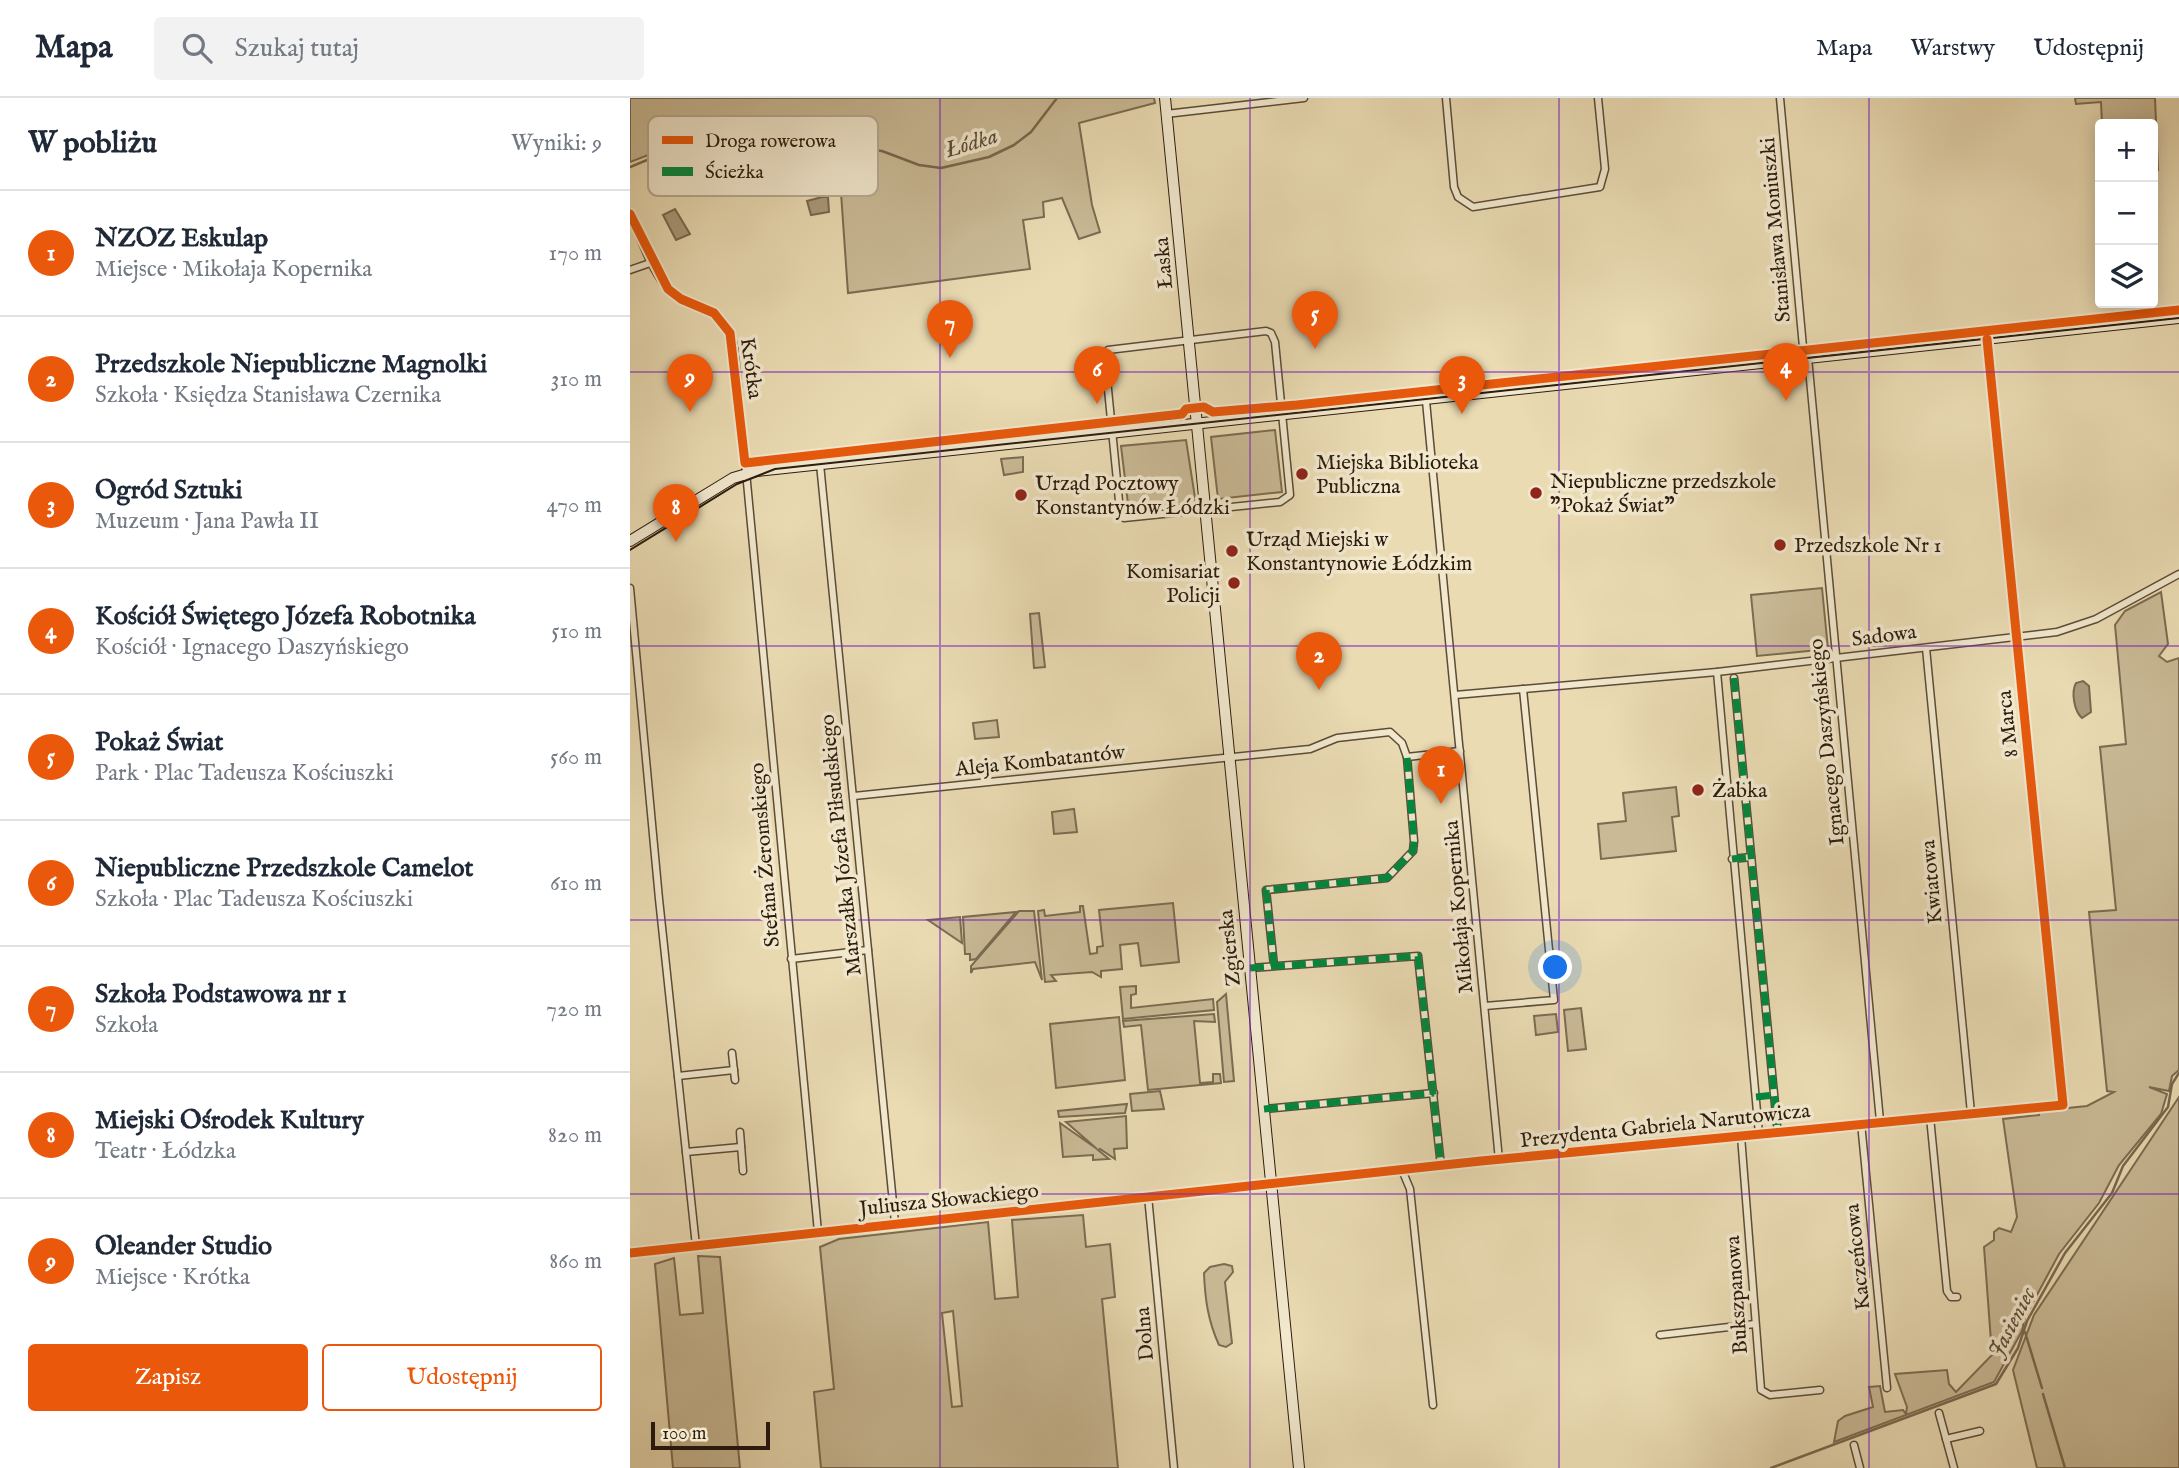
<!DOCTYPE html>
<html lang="pl">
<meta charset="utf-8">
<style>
:root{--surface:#fff;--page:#f2f2f3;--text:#1f2937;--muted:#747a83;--line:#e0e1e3;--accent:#ea580c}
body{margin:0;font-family:"IM FELL English",serif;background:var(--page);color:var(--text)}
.controls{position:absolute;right:21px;top:21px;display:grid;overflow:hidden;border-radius:7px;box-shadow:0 4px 18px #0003}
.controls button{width:63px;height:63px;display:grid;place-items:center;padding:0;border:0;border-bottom:2px solid var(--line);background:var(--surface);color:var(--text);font:35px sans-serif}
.scale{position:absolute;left:21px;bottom:18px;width:119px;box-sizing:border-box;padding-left:7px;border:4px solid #2d1c0d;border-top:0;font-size:19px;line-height:24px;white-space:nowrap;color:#2d1c0d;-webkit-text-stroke:5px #f1e8ce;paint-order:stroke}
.you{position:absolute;left:926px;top:870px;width:24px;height:24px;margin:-18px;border:5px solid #fff;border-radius:50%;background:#1a73e8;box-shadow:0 0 0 10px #1a73e833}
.badge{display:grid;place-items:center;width:46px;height:46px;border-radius:50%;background:var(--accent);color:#fff;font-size:23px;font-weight:700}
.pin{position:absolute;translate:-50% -58px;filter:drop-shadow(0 2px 4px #0008)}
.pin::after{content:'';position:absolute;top:37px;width:24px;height:21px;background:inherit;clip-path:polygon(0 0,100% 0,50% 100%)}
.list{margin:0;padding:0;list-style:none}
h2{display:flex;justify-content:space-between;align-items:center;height:91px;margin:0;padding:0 28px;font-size:30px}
h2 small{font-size:23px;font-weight:400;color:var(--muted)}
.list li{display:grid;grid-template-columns:46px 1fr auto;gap:21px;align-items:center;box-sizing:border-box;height:126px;padding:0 28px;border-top:2px solid var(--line)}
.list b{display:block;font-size:26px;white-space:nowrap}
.list p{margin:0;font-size:23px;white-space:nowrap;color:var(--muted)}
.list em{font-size:23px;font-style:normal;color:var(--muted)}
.actions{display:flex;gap:14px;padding:21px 28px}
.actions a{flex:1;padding:16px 0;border:2px solid var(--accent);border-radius:7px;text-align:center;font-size:24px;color:var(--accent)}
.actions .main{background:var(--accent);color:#fff}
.icon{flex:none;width:38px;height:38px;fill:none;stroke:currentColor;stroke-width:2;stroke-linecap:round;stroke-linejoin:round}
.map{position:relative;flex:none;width:1549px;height:1370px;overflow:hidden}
header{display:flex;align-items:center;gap:42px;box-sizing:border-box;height:98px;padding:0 35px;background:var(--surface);border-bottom:2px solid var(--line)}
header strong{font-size:33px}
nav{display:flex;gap:38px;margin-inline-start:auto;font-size:24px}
.search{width:490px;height:63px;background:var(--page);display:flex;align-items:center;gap:18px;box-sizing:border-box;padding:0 24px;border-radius:7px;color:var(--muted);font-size:26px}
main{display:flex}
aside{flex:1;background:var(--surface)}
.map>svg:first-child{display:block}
</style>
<header>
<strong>Mapa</strong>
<div class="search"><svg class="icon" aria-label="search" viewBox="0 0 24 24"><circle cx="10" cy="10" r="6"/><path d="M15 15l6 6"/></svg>Szukaj tutaj</div>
<nav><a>Mapa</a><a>Warstwy</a><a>Udostępnij</a></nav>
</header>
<main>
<aside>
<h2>W pobliżu<small>Wyniki: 9</small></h2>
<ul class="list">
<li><span class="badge">1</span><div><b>NZOZ Eskulap</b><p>Miejsce · Mikołaja Kopernika</p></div><em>170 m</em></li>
<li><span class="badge">2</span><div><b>Przedszkole Niepubliczne Magnolki</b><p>Szkoła · Księdza Stanisława Czernika</p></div><em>310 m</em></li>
<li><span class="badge">3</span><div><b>Ogród Sztuki</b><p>Muzeum · Jana Pawła II</p></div><em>470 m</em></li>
<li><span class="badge">4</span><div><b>Kościół Świętego Józefa Robotnika</b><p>Kościół · Ignacego Daszyńskiego</p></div><em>510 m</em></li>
<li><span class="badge">5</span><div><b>Pokaż Świat</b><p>Park · Plac Tadeusza Kościuszki</p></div><em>560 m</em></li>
<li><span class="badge">6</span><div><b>Niepubliczne Przedszkole Camelot</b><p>Szkoła · Plac Tadeusza Kościuszki</p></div><em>610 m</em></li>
<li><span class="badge">7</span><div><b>Szkoła Podstawowa nr 1</b><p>Szkoła</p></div><em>720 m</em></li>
<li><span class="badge">8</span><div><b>Miejski Ośrodek Kultury</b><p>Teatr · Łódzka</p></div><em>820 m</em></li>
<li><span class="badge">9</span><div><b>Oleander Studio</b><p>Miejsce · Krótka</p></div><em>860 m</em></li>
</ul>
<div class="actions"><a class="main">Zapisz</a><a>Udostępnij</a></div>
</aside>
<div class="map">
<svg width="1549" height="1370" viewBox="0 0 1549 1370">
<rect width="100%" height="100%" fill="#eadbb3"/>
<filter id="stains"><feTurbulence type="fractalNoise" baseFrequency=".00286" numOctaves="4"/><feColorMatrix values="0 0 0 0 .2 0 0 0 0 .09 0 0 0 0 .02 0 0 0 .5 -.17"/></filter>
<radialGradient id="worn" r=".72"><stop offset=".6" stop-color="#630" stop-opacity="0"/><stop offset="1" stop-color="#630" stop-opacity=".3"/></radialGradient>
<g fill="#cabb97" stroke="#7c6c52" stroke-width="2" fill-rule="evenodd">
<path d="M 0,0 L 524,0 L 525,5 L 449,25 L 462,107 L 470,134 L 449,141 L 432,100 L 413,104 L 414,119 L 393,122 L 400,171 L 218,195 L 208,52 L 195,56 L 187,63 L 142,68 L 92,68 L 26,54 L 0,64 Z"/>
<path d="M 1445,0 L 1525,0 L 1528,72 L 1523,73 L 1523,26 L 1472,26 L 1471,4 L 1446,6 Z"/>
<path d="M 645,332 L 652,394 L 588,401 L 581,339 Z"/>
<path d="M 556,342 L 566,406 L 501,411 L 499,414 L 491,348 Z"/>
<path d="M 393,359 L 393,374 L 374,377 L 371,361 Z"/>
<path d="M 1192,490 L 1198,551 L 1127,558 L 1121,497 Z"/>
<path d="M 1531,494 L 1538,546 L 1529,558 L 1537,564 L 1549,560 L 1549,972 L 1542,978 L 1539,993 L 1519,989 L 1537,996 L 1531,1016 L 1489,1067 L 1469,1105 L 1429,1156 L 1395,1219 L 1392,1233 L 1364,1284 L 1204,1344 L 1208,1323 L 1215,1318 L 1243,1309 L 1239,1289 L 1250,1288 L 1255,1314 L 1273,1312 L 1276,1316 L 1277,1309 L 1265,1276 L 1317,1272 L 1319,1286 L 1326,1294 L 1362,1257 L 1354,1149 L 1364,1142 L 1364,1134 L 1369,1130 L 1381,1134 L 1387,1119 L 1373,1021 L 1409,1017 L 1409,1013 L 1457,1008 L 1484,994 L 1477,993 L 1459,814 L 1486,812 L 1470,649 L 1496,646 L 1485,527 L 1495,513 Z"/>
<path d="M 409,515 L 415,569 L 404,570 L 400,516 Z"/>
<path d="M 367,622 L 369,639 L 345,641 L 343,625 Z"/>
<path d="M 1046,689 L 1049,718 L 1042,719 L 1046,753 L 971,761 L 968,726 L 996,723 L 993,695 Z"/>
<path d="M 444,711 L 447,734 L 424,736 L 422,714 Z"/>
<path d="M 543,805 L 549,864 L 511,868 L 508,845 L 490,847 L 492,871 L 471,873 L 471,879 L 462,874 L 421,877 L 426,883 L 415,884 L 408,813 L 414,812 L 415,818 L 450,814 L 450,808 L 453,808 L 460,856 L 467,855 L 467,849 L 473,848 L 469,812 Z"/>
<path d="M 389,813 L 404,813 L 412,882 L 405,864 L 343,871 L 341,875 L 341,868 Z"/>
<path d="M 386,814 L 346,861 L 340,862 L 340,856 L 335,856 L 333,819 Z"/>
<path d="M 330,819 L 332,845 L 298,822 Z"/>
<path d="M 506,888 L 506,896 L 501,897 L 501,910 L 583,901 L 584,912 L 493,921 L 490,889 Z"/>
<path d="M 596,896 L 604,983 L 594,984 L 587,904 Z"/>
<path d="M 951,910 L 956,951 L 938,953 L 934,912 Z"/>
<path d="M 584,916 L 585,924 L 564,923 L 570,985 L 583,984 L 583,976 L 590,976 L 591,985 L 518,992 L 511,927 L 494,929 L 493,923 Z"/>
<path d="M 926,916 L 928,934 L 906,937 L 904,918 Z"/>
<path d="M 489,919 L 495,982 L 426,990 L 420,926 Z"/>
<path d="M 530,993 L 534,1011 L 502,1013 L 500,996 Z"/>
<path d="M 1549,999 L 1549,1370 L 1407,1370 L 1383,1272 L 1404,1217 Z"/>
<path d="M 497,1006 L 495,1015 L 429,1019 L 428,1013 Z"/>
<path d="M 496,1018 L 497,1050 L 484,1051 L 485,1061 L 470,1051 L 468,1052 L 479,1061 L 463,1062 L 463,1057 L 433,1059 L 430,1025 L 467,1051 L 436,1024 Z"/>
<path d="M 453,1117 L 456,1149 L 480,1146 L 485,1199 L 472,1201 L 488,1370 L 191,1370 L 184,1294 L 204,1291 L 190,1149 L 209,1141 L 358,1124 L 365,1201 L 388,1199 L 382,1122 ZM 323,1213 L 332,1308 L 322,1309 L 312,1215 Z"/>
<path d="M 68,1158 L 90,1159 L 110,1370 L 43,1370 L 25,1166 L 44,1160 L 50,1217 L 73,1215 Z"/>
<path d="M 594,1166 L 602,1168 L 603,1174 L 595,1184 L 602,1245 L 596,1249 L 589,1247 C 578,1223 575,1201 574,1175 L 580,1169 Z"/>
</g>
<g fill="#aa9a7b" stroke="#78684f" stroke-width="2">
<path d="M 192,99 L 198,99 L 199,114 L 181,117 L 177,103 Z"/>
<path d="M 45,111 L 60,136 L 46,142 L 33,117 Z"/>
<path d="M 1453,583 L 1459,588 L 1461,614 L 1452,620 C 1444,613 1441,594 1446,585 Z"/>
</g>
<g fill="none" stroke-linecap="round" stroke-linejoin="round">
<g stroke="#78684f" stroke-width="2.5">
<path d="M 0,69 L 29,57 L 49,57 L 92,68 L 176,66 L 208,51 L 232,51 L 252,53 L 289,67 L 311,70 L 359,59 L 384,47 L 401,34 L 427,0"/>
<path d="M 1395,1234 L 1412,1290"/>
<path d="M 1413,1296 L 1435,1370"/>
<path d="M 1141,1370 L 1366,1286 L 1388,1250 L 1397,1223 L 1435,1155 L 1482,1095 L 1493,1068 L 1538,1009 L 1542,986 L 1549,975"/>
</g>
<defs>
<g id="street">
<path d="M 816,0 L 824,89 L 828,99 L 843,109 L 970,89 L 975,71 L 968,0"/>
<path d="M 1150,0 L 1173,249 L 1178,260 L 1250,1023"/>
<path d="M 536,16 L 674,0"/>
<path d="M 0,116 C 11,140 20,170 37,190 C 59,217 94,203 104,247 L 188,1134"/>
<path d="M 0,172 L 23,164"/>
<path d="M 636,233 L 641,235 L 645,244 L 660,397 L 650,404 L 494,420 L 490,413 L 475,261 L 478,252 Z"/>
<path d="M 796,303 L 869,1062"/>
<path d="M 190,366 L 265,1125"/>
<path d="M 0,490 L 29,801 L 66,1148"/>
<path d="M 1296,550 L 1341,1015"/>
<path d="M 1087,574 L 1129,1036"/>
<path d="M 1104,580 L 1147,1027"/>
<path d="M 825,597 L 1087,574 L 1427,534 L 1466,521 L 1549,476"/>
<path d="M 224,698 L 680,651 L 707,640 L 760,634 L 772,645 L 777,659 L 830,653"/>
<path d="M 1102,761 L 1121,759"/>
<path d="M 161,861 L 238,852"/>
<path d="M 644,868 L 636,792 L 757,780 L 783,753 L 784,743 L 777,659"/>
<path d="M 620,870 L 788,858 L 811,1068"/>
<path d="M 855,908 L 924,902 L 893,591"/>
<path d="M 102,955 L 105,982"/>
<path d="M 48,978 L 104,972"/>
<path d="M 634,1011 L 804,995"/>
<path d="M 1300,1019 L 1317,1193 L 1321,1199 L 1327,1199"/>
<path d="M 1231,1025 L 1257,1290"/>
<path d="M 110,1034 L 113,1073"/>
<path d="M 1111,1038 L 1131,1292 L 1140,1297 L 1190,1292"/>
<path d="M 56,1054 L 111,1049"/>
<path d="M 772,1072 L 780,1091 L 803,1307"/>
<path d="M 518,1098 L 544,1370"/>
<path d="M 0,1155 L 851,1063 L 1433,1007 L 1357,241"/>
<path d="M 1030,1237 L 1125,1226"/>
<path d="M 1309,1315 L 1324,1370"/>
<path d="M 1316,1341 L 1350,1333"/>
<path d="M 1224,1347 L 1230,1370"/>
</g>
<g id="secondary">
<path d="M 535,0 L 669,1370"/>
<path d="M 0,443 L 103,380 L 127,373 L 1549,220"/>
</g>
</defs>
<use href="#street" stroke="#5c4c36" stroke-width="9"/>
<use href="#secondary" stroke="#2d1c0d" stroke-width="12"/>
<use href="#street" stroke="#f1e8ce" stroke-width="6"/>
<use href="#secondary" stroke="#f1e8ce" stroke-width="10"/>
<path stroke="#2d1c0d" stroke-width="2" d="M 0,452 L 107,386 L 145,371 L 1549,220"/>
<g stroke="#00873e" stroke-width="7" stroke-dasharray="14 7" stroke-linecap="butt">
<path d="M 1104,580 L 1147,1027"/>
<path d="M 1102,761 L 1121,759"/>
<path d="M 644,868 L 636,792 L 757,780 L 783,753 L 784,743 L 777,659"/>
<path d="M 620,870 L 788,858 L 811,1068"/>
<path d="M 1126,999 L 1144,997"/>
<path d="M 634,1011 L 804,995"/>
</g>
<defs>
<g id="cycleway">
<path d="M 0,116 L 38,191 L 51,201 L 84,215 L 100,235 L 115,365 L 552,316 L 556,311 L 574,309 L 583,314 L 667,307 L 1549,212"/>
<path d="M 0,1155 L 851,1063 L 1433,1007 L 1357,241"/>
</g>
</defs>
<use href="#cycleway" stroke="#f1e8ce" stroke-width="13"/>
<use href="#cycleway" stroke="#e8590c" stroke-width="9"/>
</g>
<path fill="none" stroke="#7b2cbf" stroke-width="2" stroke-opacity="0.55" d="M 310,0 L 310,1370M 620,0 L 620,1370M 929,0 L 929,1370M 1239,0 L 1239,1370M 0,274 L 1549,274M 0,548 L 1549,548M 0,822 L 1549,822M 0,1096 L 1549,1096"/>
<g fill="#8f2418" stroke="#f1e8ce" stroke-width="2.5">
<circle cx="672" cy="376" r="7"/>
<circle cx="906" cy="395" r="7"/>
<circle cx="391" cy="397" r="7"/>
<circle cx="1150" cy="447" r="7"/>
<circle cx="602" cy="453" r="7"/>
<circle cx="604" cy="485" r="7"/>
<circle cx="1068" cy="692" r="7"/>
</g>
<g text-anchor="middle" stroke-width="7" stroke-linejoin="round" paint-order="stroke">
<g font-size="21" fill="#2d1c0d" stroke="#f1e8ce">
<text transform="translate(1145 132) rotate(-95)" y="7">Stanisława Moniuszki</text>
<text transform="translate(533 165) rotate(-95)" y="7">Łaska</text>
<text transform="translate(122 270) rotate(82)" y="7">Krótka</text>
<text transform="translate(1254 537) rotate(-7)" y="7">Sadowa</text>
<text transform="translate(1377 626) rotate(-96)" y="7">8 Marca</text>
<text transform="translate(1196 644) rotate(-96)" y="7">Ignacego Daszyńskiego</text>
<text transform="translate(410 662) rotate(-6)" y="7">Aleja Kombatantów</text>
<text transform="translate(210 747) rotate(-96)" y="7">Marszałka Józefa Piłsudskiego</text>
<text transform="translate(134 757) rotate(-95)" y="7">Stefana Żeromskiego</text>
<text transform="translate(1301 784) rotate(-95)" y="7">Kwiatowa</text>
<text transform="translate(828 809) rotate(-95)" y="7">Mikołaja Kopernika</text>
<text transform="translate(599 850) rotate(-96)" y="7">Zgierska</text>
<text transform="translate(1035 1027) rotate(-6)" y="7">Prezydenta Gabriela Narutowicza</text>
<text transform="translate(319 1101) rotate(-6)" y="7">Juliusza Słowackiego</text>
<text transform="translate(1227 1159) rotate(-96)" y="7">Kaczeńcowa</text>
<text transform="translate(1106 1197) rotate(-94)" y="7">Bukszpanowa</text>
<text transform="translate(514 1236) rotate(-95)" y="7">Dolna</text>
</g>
<g font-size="21" fill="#2d1c0d" stroke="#f1e8ce" text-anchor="start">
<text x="686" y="371">Miejska Biblioteka<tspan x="686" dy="24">Publiczna</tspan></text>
<text x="920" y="390">Niepubliczne przedszkole<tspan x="920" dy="24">"Pokaż Świat"</tspan></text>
<text x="405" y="392">Urząd Pocztowy<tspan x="405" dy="24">Konstantynów Łódzki</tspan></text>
<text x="616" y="448">Urząd Miejski w<tspan x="616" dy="24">Konstantynowie Łódzkim</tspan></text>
<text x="1164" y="454">Przedszkole Nr 1</text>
<text x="590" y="480" text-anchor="end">Komisariat<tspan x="590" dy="24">Policji</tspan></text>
<text x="1082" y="699">Żabka</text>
</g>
<g font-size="23" font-style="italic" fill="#5f4e39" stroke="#f1e8ce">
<text transform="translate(341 44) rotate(-17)" y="8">Łódka</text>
<text transform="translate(1381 1224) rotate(-62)" y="8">Jasieniec</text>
</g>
</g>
<rect x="18" y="18" width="230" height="80" rx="10" fill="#f1e8ce" stroke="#b6ab94" stroke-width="2"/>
<rect x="32" y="38" width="31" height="8" fill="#e8590c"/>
<rect x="32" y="69" width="31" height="9" fill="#00873e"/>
<g font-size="19" fill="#2d1c0d">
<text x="75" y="49">Droga rowerowa</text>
<text x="75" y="80">Ścieżka</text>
</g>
<rect width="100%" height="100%" filter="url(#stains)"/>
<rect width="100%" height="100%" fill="url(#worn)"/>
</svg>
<div class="controls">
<button>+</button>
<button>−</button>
<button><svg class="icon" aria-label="layers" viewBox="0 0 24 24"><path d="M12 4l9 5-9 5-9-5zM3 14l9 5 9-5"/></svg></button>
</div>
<div class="scale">100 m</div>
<div class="you"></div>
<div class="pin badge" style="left:811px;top:706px">1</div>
<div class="pin badge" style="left:689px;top:592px">2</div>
<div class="pin badge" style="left:832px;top:316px">3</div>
<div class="pin badge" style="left:1156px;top:303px">4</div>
<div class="pin badge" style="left:685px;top:251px">5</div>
<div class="pin badge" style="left:467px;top:306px">6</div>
<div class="pin badge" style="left:320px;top:260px">7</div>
<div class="pin badge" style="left:46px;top:444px">8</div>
<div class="pin badge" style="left:60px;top:314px">9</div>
</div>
</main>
